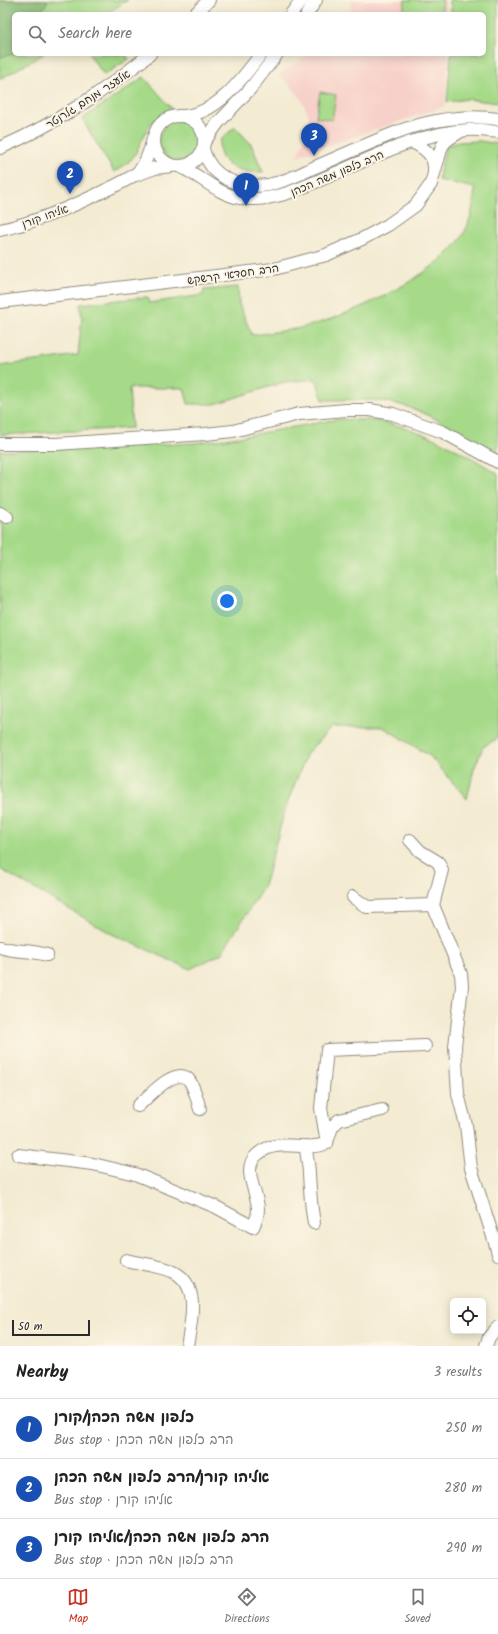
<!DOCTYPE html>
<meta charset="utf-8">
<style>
:root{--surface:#fff;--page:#f6f6f6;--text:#222;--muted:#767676;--line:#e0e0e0;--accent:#c8321e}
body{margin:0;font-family:Kalam,"Playpen Sans Hebrew",sans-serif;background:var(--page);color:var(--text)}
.controls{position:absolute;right:12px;bottom:12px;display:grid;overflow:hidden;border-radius:6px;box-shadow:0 2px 10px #0003}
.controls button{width:36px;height:36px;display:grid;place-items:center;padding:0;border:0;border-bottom:1px solid var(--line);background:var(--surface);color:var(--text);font:20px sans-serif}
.scale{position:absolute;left:12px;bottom:10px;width:78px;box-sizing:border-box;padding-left:4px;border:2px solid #2b2b2b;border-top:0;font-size:11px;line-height:14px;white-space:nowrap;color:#2b2b2b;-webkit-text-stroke:3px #fcf5e5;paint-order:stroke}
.you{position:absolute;left:227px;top:601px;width:14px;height:14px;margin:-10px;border:3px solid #fff;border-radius:50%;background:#1a73e8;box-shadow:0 0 0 6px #1a73e833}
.badge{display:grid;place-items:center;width:26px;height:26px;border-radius:50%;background:var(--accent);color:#fff;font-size:13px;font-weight:700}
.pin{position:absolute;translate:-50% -33px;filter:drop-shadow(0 1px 2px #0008)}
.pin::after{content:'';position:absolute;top:21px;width:14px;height:12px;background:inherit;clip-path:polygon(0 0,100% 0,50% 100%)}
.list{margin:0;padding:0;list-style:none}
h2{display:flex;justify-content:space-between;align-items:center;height:52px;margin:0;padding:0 16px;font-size:17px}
h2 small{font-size:13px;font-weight:400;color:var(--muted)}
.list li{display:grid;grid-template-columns:26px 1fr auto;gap:12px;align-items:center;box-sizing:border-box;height:60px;padding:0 16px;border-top:1px solid var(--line)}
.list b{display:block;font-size:15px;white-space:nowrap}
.list p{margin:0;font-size:13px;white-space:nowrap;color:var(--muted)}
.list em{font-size:13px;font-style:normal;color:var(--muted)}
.icon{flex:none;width:22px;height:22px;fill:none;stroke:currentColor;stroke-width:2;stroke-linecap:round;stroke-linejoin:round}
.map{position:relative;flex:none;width:498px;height:1346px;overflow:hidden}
.search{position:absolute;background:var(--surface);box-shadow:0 2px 10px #0003;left:12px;right:12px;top:12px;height:44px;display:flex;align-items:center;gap:10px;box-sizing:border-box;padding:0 14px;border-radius:6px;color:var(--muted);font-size:15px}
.sheet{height:232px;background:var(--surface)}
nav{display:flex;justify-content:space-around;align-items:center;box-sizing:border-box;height:56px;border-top:1px solid var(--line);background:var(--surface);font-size:11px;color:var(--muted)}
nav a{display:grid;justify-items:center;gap:2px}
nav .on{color:var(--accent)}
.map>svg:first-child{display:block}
</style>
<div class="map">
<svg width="498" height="1346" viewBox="0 0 498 1346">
<rect width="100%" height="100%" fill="#fcf5e5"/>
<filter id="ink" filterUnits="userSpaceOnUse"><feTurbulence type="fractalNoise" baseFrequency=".025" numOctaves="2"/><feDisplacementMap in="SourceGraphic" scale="8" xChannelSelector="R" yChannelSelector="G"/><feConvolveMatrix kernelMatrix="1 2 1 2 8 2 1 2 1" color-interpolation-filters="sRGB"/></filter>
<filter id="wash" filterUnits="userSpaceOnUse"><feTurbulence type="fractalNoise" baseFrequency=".012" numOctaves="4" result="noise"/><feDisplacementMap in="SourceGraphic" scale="16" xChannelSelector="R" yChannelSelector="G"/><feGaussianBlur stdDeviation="0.9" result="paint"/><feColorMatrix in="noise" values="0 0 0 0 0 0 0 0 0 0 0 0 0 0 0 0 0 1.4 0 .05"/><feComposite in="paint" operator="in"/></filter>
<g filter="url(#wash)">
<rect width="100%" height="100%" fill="#f3ebd2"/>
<g fill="#f7d0c9">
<path d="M 352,0 L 445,0 L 448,14 L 351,14 Z"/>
<path d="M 309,54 L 448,54 L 445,106 L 297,156 L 308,131 L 309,115 L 300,97 L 288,83 L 278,75 Z"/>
</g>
<g fill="#a6da89" stroke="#68825a">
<path d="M 0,0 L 128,0 L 106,14 L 14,14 L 14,54 L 44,54 L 0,79 Z"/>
<path d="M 405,0 L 443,0 L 441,14 L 403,14 Z"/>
<path d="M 449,0 L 498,0 L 498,103 L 467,99 L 447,102 L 451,54 L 484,54 L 484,14 L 451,14 L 451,7 Z"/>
<path d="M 89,54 L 125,54 L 129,59 L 104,75 Z"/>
<path d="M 144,77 L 173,110 C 146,118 146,136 134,156 C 129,163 121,168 114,172 L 82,119 Z"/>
<path d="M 320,92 L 336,95 L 332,120 L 316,117 Z"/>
<circle cx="179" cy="141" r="20"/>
<path d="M 235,127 L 251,144 L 263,172 C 247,172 225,171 220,152 C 219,149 220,143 221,139 Z"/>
<path d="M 480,141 L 498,144 L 498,456 C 466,437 434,413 397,404 C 373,398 348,400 323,400 L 316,379 L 284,382 L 215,404 L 188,404 L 184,388 L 129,388 L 132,428 L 0,435 L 0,366 L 78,355 L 82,317 L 80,304 L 148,297 L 149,303 L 203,295 L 204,290 L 238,287 L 239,304 L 252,335 C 268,333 285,331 300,328 C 344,319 448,272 466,229 C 472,216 474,202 475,188 L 438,180 L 446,146 L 458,142 Z"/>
<path d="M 338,419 C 351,420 365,419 377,421 C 421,428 462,451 498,474 L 498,738 L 483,747 L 474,769 L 467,799 L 430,756 L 383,727 L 332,727 L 307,753 L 286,806 L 264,886 L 221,954 L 190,969 L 112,934 L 0,869 L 0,451 L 194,443 L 239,437 Z"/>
</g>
<path fill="#84ba75" stroke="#587250" d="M 0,0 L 48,0 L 41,14 L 14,14 L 14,54 L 0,57 Z"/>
</g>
<g filter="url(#ink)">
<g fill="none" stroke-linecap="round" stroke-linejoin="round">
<defs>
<g id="minor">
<path d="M 195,14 L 209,0"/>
<path d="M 291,14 L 302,0"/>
<path d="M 307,14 L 316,0"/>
<circle cx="179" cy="141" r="25"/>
<path d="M 183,116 C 217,114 242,79 261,54"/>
<path d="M 204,142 L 218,123 L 250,89 L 277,54"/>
<path d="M 412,142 C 424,148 435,155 434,170"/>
<path d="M 0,148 C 57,123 102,93 150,54"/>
<path d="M 203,149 C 211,178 239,189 268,185 C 283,182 299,175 313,168 C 341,156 369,143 397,132 C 430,120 463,114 498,119"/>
<path d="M 181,167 C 201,176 217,194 240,198 C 271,203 299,189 327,177 C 372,158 418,133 468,130 C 478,129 488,131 498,132"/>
<path d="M 136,175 L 155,168 L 172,166"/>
<path d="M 0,230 C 37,222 72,207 106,190 C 117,185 131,179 140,170 C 148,160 150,148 154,136"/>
<path d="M 0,302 L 274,269 L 326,255 L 362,239 L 388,225 L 416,205 L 431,184 L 442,146 L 447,140 L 461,131"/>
<path d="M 0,444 L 56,444 L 205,434 L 233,431 L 299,414 L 346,410 L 370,410 L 393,414 L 443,432 L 498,462"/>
<path d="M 0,513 L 7,517"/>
<path d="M 410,840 L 420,851 L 438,862 L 442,870 L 433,905 L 461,974 L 462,986 L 455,1046 L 458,1094 L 466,1125 L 471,1168 L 496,1246 L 498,1254"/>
<path d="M 353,897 L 367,907 L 433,905"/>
<path d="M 0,947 C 15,952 31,950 47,955"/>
<path d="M 138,1106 C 148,1097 176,1065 189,1080 C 195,1088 197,1100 200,1109"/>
<path d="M 327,1142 L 332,1127 L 339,1120 L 382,1110"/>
<path d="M 327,1143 L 321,1108 L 327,1050 L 425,1046"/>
<path d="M 306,1146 C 306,1156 309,1164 309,1174 C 310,1191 311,1207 314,1223"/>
<path d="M 18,1155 L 93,1164 L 135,1174 L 216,1207 L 253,1227 C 256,1221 258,1216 258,1209 C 258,1192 240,1168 258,1154 C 279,1136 305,1153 327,1143"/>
<path d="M 126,1260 C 141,1264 160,1265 174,1272 C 201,1286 191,1322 187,1346"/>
<path d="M 486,1346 L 489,1337 L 498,1327"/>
</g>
</defs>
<use href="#minor" stroke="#8f8b7e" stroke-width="14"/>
<use href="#minor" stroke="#fff" stroke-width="12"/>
</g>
</g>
<g text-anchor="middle" stroke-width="4" stroke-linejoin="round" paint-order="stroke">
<g font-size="11" fill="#2b2b2b" stroke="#fcf5e5">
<text transform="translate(88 99) rotate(-33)" y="4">אלעזר מנחם גלרנטר</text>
<text transform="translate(337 173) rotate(-23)" y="4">הרב כלפון משה הכהן</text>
<text transform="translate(45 216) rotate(-20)" y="4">אליהו קורן</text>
<text transform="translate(233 274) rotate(-8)" y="4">הרב חסדאי קרשקש</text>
</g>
</g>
</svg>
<div class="controls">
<button><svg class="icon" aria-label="locate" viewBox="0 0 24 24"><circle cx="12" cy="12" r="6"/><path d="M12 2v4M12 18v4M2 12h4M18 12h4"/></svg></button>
</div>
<div class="scale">50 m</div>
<div class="you"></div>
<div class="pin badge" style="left:246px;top:206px;background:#1a4fb4">1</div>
<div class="pin badge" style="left:70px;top:194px;background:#1a4fb4">2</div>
<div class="pin badge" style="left:314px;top:156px;background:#1a4fb4">3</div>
<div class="search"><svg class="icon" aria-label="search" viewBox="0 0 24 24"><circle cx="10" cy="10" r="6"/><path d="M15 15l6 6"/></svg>Search here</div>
</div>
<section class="sheet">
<h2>Nearby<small>3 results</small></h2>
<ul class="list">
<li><span class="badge" style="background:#1a4fb4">1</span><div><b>כלפון משה הכהן/קורן</b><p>Bus stop · הרב כלפון משה הכהן</p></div><em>250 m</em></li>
<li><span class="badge" style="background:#1a4fb4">2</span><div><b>אליהו קורן/הרב כלפון משה הכהן</b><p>Bus stop · אליהו קורן</p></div><em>280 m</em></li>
<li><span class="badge" style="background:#1a4fb4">3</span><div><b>הרב כלפון משה הכהן/אליהו קורן</b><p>Bus stop · הרב כלפון משה הכהן</p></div><em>290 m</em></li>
</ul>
</section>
<nav>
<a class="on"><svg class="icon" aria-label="map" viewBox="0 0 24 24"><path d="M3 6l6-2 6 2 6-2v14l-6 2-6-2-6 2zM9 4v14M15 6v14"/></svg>Map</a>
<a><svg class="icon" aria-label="directions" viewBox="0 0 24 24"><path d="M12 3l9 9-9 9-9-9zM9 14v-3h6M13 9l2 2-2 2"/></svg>Directions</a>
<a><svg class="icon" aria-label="saved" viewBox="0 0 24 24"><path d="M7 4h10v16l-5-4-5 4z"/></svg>Saved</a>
</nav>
